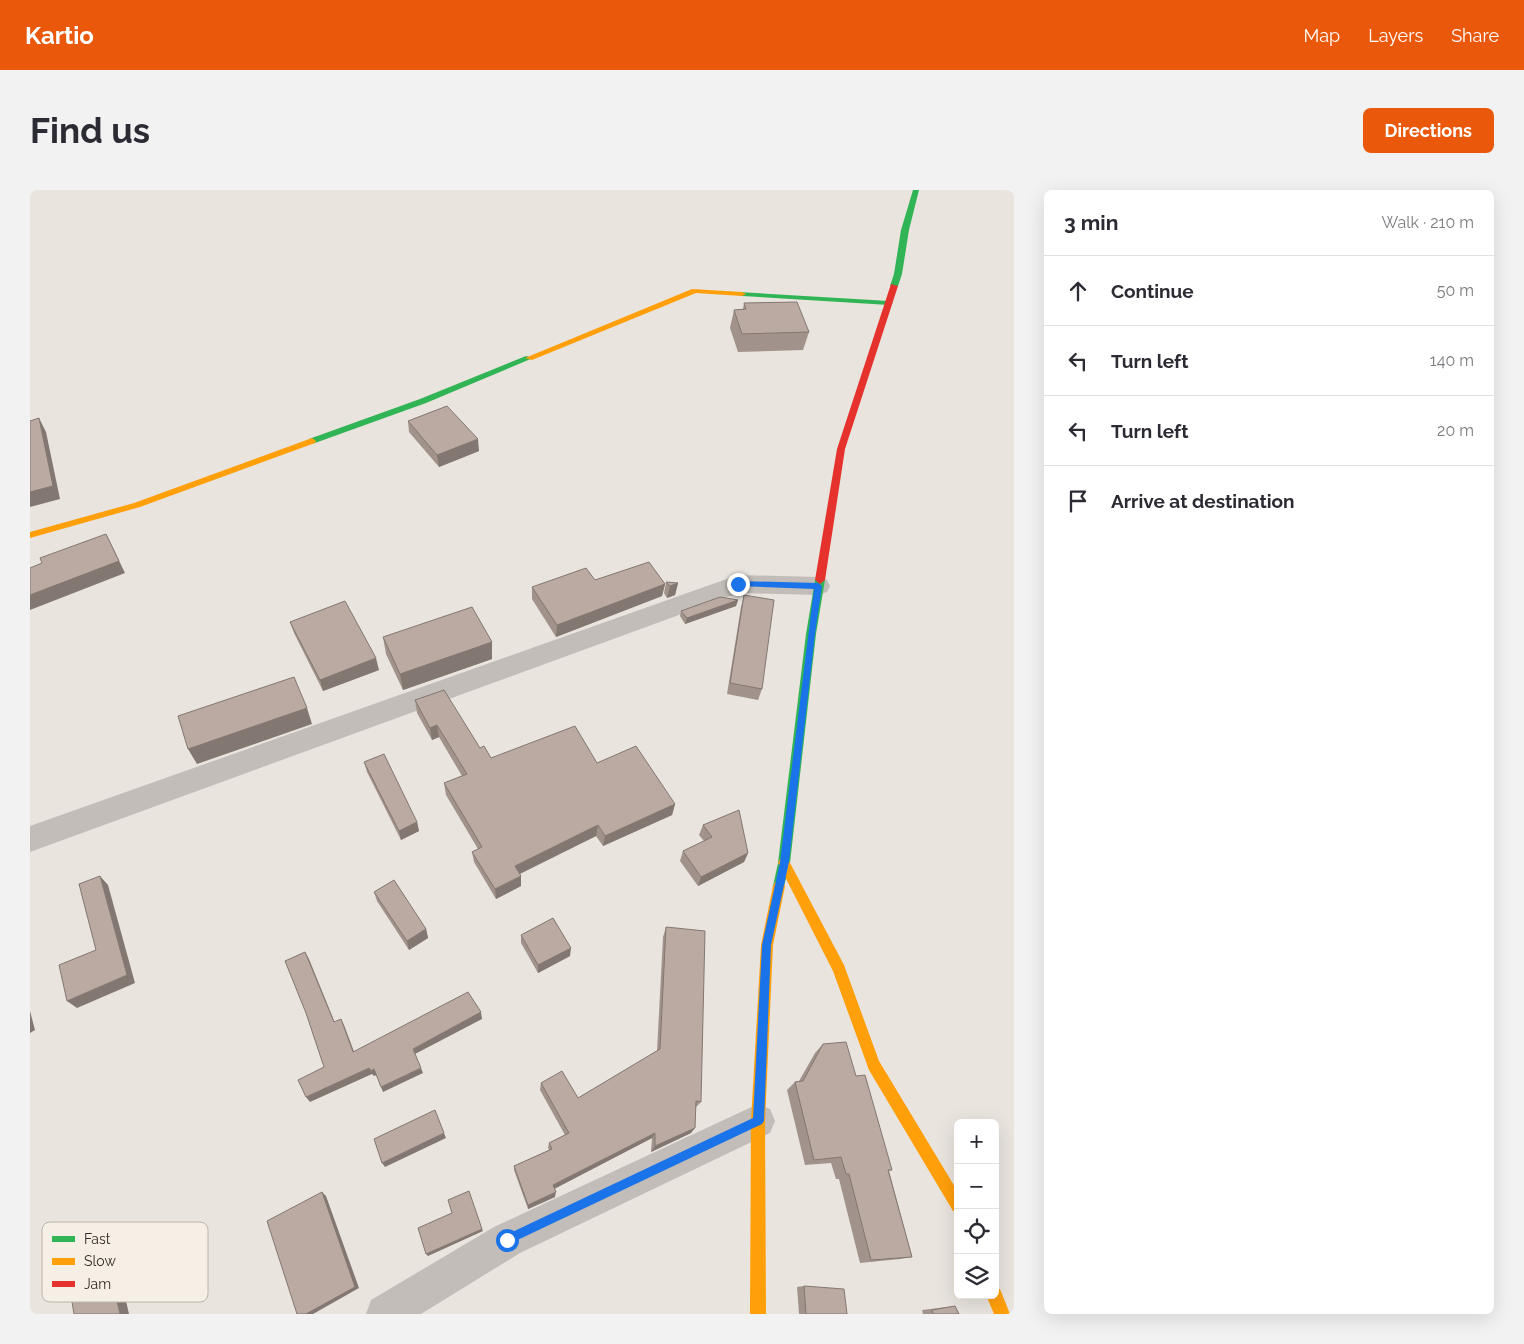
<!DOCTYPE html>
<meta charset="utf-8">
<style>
:root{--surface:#fff;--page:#f2f2f3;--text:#2b2b33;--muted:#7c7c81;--line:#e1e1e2;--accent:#ea580c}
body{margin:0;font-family:Raleway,sans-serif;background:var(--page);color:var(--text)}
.controls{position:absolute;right:15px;bottom:15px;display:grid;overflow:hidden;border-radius:8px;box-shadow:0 5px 20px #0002}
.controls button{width:45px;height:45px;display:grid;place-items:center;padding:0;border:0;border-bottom:1px solid var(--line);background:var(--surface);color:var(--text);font:25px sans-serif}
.stop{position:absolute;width:15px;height:15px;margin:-11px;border:4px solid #1a73e8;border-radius:50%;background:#fff}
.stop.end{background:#1a73e8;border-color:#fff;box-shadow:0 1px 5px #0008}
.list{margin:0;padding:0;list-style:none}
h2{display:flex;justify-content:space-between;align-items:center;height:65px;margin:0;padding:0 20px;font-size:21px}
h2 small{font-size:16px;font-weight:400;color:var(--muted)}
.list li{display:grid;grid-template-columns:32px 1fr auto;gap:15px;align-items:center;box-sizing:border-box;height:70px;padding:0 20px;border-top:1px solid var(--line)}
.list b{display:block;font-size:19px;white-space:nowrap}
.list em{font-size:16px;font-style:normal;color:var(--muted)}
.icon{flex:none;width:28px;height:28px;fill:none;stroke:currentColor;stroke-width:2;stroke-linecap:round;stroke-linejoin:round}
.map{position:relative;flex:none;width:984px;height:1124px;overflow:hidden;border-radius:8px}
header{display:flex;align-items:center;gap:30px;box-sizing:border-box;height:70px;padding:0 25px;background:var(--accent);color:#fff}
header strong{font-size:24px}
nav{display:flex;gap:28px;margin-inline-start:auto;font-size:18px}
.intro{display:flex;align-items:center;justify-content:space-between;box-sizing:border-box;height:120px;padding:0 30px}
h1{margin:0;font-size:35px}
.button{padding:12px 22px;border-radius:8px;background:var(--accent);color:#fff;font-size:18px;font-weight:700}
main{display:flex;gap:30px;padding:0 30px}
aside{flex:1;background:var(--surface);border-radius:8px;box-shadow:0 5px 20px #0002}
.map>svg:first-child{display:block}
</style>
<header>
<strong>Kartio</strong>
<nav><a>Map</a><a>Layers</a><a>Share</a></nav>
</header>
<div class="intro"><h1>Find us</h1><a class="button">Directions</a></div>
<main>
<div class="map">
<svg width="984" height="1124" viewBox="0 0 984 1124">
<rect width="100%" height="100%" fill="#e9e4de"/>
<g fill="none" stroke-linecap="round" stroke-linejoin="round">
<g fill="#c2bdb8" fill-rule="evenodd">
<path d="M 708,385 L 788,387 L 797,390 L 800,396 L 797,402 L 788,405 L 709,403 L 0,662 L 0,636 Z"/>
<path d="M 728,914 L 740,919 L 745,931 L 740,943 L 490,1063 L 391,1124 L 336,1124 L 341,1110 L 464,1037 Z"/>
</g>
<g fill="#30b455" fill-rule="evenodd">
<path d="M 883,0 L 889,0 L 879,40 L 872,84 L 868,96 L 864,98 L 860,96 L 864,84 L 871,40 Z"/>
<path d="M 709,102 L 859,111 L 863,113 L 859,115 L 712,106 L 708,104 Z"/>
<path d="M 496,166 L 503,168 L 396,213 L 285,253 L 282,254 L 278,251 L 279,249 L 390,209 Z"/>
<path d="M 790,386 L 795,390 L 786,444 L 760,673 L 753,700 L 749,702 L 745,700 L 743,696 L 748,673 L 776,444 L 785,390 Z"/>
</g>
<g fill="#ff9f0a" fill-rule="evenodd">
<path d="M 662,99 L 712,102 L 716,104 L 712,106 L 666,103 L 502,170 L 495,168 Z"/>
<path d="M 282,248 L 286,251 L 285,253 L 110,317 L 0,348 L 0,342 L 104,313 Z"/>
<path d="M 754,668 L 758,669 L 814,775 L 849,871 L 928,1002 L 928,1023 L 923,1021 L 839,880 L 803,781 L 748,673 L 750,669 Z"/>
<path d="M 749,690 L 753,692 L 755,696 L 743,755 L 735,931 L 736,1124 L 720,1124 L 721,931 L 731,755 L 743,696 L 745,692 Z"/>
<path d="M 965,1098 L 970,1099 L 980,1124 L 964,1124 L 956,1105 L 965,1105 Z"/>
</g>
<path fill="#e5322d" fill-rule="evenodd" d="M 861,94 L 868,96 L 815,259 L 795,390 L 790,394 L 785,390 L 807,259 Z"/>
</g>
<g fill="#a1928b">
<path d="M 714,113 L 779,142 L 773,160 L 708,162 L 700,138 L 704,120 L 713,119 Z"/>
<path d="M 378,231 L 449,261 L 409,277 L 379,242 Z"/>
<path d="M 636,392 L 648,393 L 645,405 L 637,408 L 634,403 Z"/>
<path d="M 635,394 L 632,406 L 526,447 L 502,409 L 502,397 Z"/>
<path d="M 714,405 L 732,499 L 728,510 L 697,504 L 711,417 Z"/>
<path d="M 708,410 L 706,416 L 655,434 L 650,426 L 651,421 Z"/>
<path d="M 260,432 L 349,480 L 293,501 L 264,443 Z"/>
<path d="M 353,447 L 462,452 L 462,469 L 373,500 L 356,464 Z"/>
<path d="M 385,510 L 450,558 L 461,568 L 567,573 L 645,614 L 642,625 L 573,656 L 566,646 L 490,684 L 491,686 L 491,696 L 466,709 L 444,672 L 442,662 L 448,659 L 416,605 L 414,593 L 432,586 L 409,547 L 402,550 L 387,523 Z"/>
<path d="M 334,572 L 387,632 L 389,641 L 371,650 L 337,582 Z"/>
<path d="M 673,635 L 718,663 L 714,672 L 668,696 L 650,671 L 653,661 L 674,651 L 669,645 Z"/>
<path d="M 344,702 L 396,739 L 398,748 L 379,760 L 347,711 Z"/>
<path d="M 636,737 L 671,912 L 665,918 L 661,943 L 621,962 L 622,948 L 524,999 L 525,1007 L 498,1019 L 484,980 L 484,976 L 519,960 L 518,958 L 519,953 L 535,945 L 510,900 L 511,893 L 548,908 L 627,861 L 633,747 Z"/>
<path d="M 491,745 L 540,766 L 508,783 L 491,753 Z"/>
<path d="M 793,854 L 826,886 L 862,980 L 859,981 L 882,1067 L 870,1069 L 830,1073 L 809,989 L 806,989 L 801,973 L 775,975 L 757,900 L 765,892 L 769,891 L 785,863 Z"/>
<path d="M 774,1096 L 817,1124 L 769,1124 L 767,1097 Z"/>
<path d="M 925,1116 L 929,1124 L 893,1124 L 892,1120 Z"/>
</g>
<g fill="#837771">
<path d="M 9,228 L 16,242 L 30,309 L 0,317 L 0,302 Z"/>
<path d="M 448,249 L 449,261 L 409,277 L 407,265 Z"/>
<path d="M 76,344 L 95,383 L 0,420 L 0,405 Z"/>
<path d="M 648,393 L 645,405 L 637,408 L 640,396 Z"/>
<path d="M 635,394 L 632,406 L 526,447 L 527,435 Z"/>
<path d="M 708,410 L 706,416 L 655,434 L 657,428 Z"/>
<path d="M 462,452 L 462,469 L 373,500 L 370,484 Z"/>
<path d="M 346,468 L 349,480 L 293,501 L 290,490 Z"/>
<path d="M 277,518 L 282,534 L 167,574 L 158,559 Z"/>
<path d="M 407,535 L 409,547 L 402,550 L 400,538 Z"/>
<path d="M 645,614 L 642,625 L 573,656 L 575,646 Z"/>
<path d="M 387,632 L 389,641 L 371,650 L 369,641 Z"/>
<path d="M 568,635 L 566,646 L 485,686 L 485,676 Z"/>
<path d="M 718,663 L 714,672 L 668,696 L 671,687 Z"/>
<path d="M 70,686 L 78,695 L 105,793 L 47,818 L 37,811 L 97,785 Z"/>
<path d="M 491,686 L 491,696 L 466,709 L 465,699 Z"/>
<path d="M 396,739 L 398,748 L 379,760 L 377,751 Z"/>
<path d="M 541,758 L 540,766 L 508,783 L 508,775 Z"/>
<path d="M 275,762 L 279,769 L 307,838 L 304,832 Z"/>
<path d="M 0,821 L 5,840 L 0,843 Z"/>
<path d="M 451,822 L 452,829 L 385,864 L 383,859 Z"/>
<path d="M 311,829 L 314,835 L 326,867 L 323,862 Z"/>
<path d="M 339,878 L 344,879 L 347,885 L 344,886 L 342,884 L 280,912 L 276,907 Z"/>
<path d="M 391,878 L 393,883 L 353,902 L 351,897 Z"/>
<path d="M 665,938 L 661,943 L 621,962 L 625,956 Z"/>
<path d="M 414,943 L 416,948 L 355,977 L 352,973 Z"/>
<path d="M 625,943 L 622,948 L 522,1000 L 523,995 Z"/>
<path d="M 292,1002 L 296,1006 L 329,1098 L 283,1124 L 276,1124 Z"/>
<path d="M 526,1002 L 525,1007 L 498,1019 L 498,1015 Z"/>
<path d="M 452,1039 L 453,1041 L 398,1066 L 396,1064 Z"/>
<path d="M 78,1074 L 88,1076 L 99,1124 L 90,1124 Z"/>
</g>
<g fill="#bbaaa2" stroke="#837771">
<path d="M 767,112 L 779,142 L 712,144 L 704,120 L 716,119 L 714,113 Z"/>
<path d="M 417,216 L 448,249 L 407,265 L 378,231 Z"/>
<path d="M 9,228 L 23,296 L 0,302 L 0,231 Z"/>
<path d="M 76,344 L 89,371 L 0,405 L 0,378 L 12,373 L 10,368 Z"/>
<path d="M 619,372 L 635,394 L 527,435 L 502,397 L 556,378 L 565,390 Z"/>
<path d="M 636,392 L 648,393 L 640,396 Z"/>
<path d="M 714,405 L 744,410 L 732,499 L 700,493 Z"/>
<path d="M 690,407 L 708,410 L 657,428 L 651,421 Z"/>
<path d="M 315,411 L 346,468 L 290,490 L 260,432 Z"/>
<path d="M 442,417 L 462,452 L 370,484 L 353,447 Z"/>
<path d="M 264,487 L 277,518 L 158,559 L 148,526 Z"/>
<path d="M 414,500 L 450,558 L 454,556 L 461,568 L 545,536 L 567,573 L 606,556 L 645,614 L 575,646 L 568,635 L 485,676 L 491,686 L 465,699 L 442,662 L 452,657 L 414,593 L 437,584 L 407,535 L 400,538 L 385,510 Z"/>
<path d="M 354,564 L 387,632 L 369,641 L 334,572 Z"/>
<path d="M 709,620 L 718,663 L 671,687 L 653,661 L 682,647 L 673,635 Z"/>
<path d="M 70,686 L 97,785 L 37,811 L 29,775 L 66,760 L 49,694 Z"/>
<path d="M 364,690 L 396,739 L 377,751 L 344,702 Z"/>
<path d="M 523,728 L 541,758 L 508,775 L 491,745 Z"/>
<path d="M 636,737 L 675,741 L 671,912 L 666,911 L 665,938 L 625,956 L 625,943 L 523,995 L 526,1002 L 498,1015 L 484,976 L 522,959 L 519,953 L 539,943 L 511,893 L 532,881 L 548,908 L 630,859 Z"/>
<path d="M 275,762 L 304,832 L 311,829 L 323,862 L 438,802 L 451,822 L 383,859 L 391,878 L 351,897 L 344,879 L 341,881 L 339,878 L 276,907 L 268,890 L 294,877 L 276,823 L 255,771 Z"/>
<path d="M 816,852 L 826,886 L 835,885 L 862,980 L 858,980 L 882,1067 L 841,1070 L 819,984 L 816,984 L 811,967 L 784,970 L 765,892 L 773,891 L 793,854 Z"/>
<path d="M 405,920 L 414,943 L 352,973 L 344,949 Z"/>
<path d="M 439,1001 L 452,1039 L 396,1064 L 388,1038 L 422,1023 L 418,1010 Z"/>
<path d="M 292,1002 L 325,1097 L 276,1124 L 267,1124 L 237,1031 Z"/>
<path d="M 78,1074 L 90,1124 L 44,1124 L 39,1094 Z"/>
<path d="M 774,1096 L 814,1099 L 817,1124 L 776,1124 Z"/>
<path d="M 925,1116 L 929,1124 L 903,1124 L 902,1120 Z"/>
</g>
<path fill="#1a73e8" d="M 708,391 L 788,393 L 792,396 L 785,444 L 759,672 L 741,755 L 734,931 L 732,934 L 477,1055 L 474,1054 L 472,1050 L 474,1046 L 723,928 L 732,755 L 750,672 L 784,399 L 708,396 L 705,394 Z"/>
<rect x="12" y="1032" width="166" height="80" rx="8" fill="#f6efe5" stroke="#bbb4ac" stroke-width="1"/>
<rect x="22" y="1046" width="23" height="6" fill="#30b455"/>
<rect x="22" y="1068" width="23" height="7" fill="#ff9f0a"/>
<rect x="22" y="1091" width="23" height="6" fill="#e5322d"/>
<g font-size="14" fill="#322a27">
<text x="54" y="1054">Fast</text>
<text x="54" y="1076">Slow</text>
<text x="54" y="1099">Jam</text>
</g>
</svg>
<div class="controls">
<button>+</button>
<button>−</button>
<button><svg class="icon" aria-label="locate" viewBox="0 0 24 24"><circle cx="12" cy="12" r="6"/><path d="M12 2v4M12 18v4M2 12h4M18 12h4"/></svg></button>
<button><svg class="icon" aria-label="layers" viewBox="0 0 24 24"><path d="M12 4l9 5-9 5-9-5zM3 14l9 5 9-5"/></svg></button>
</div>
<div class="stop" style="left:477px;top:1050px"></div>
<div class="stop end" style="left:708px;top:394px"></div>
</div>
<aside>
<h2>3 min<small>Walk · 210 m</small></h2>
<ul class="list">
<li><svg class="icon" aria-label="ahead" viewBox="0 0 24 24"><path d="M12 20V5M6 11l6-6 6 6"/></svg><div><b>Continue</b></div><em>50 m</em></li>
<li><svg class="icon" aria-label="left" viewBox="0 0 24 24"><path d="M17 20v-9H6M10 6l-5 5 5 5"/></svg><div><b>Turn left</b></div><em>140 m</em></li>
<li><svg class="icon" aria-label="left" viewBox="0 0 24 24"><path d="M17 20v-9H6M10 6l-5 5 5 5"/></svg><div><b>Turn left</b></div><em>20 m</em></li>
<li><svg class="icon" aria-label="arrive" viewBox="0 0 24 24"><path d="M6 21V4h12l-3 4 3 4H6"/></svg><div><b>Arrive at destination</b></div></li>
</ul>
</aside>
</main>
